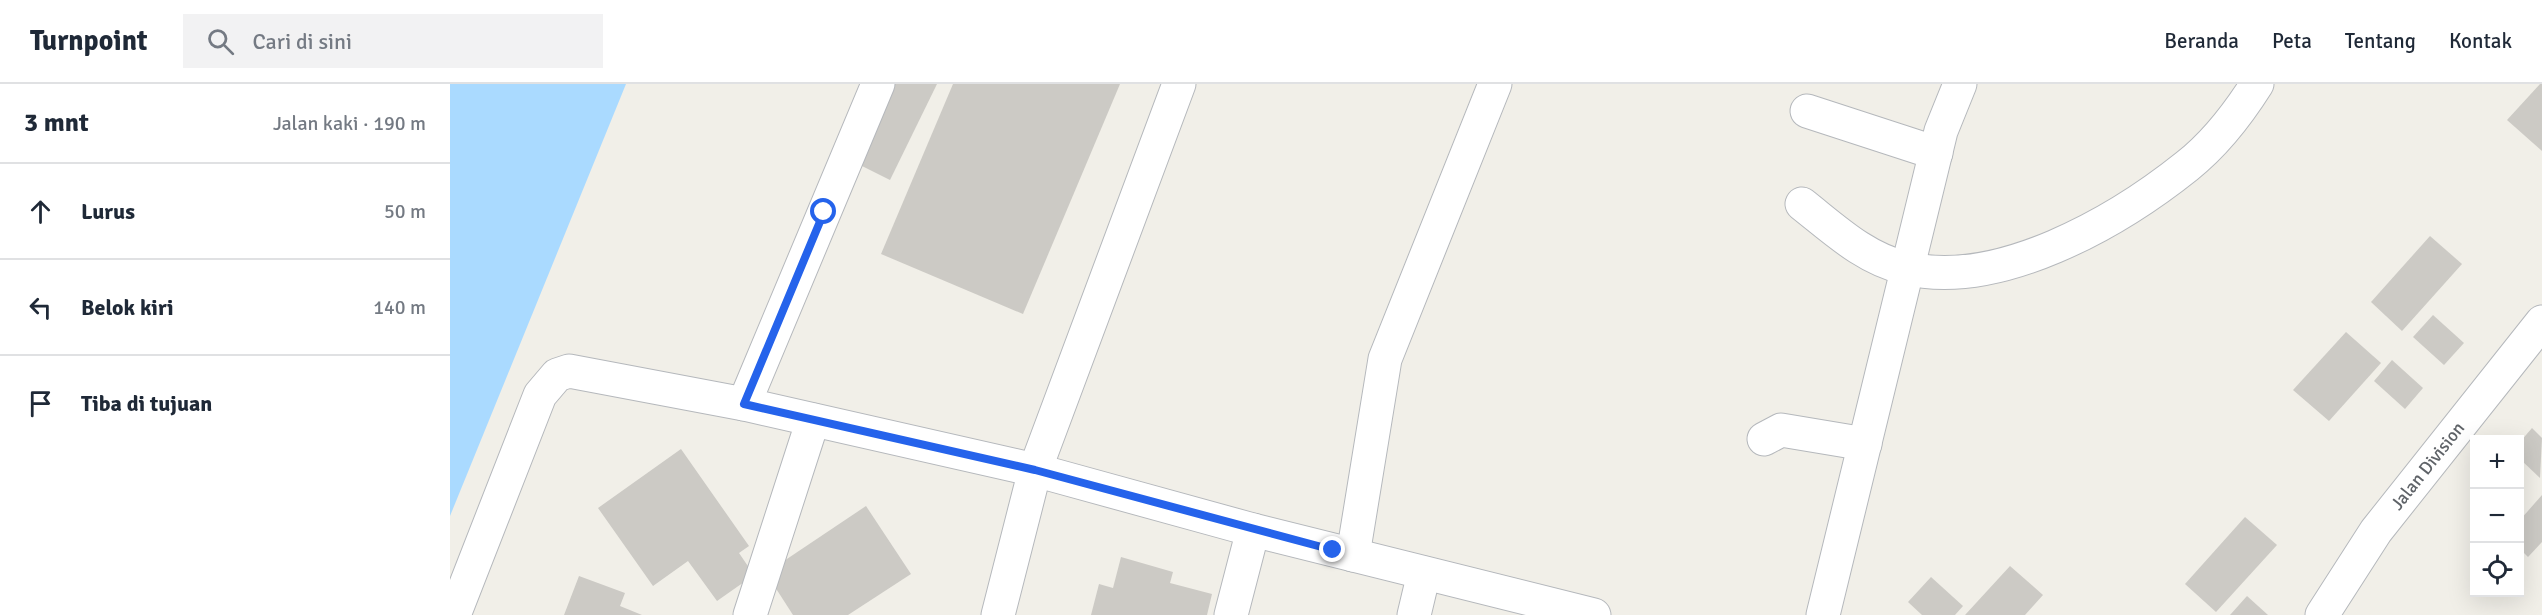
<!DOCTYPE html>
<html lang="id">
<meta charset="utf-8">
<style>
:root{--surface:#fff;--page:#f2f2f3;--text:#1f2937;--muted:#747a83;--line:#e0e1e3}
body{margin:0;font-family:Signika,sans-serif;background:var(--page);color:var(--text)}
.controls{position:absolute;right:18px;bottom:18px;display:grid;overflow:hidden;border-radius:0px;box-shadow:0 6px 24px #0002}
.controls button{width:54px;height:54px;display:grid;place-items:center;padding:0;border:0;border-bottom:2px solid var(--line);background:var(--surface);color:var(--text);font:30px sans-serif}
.stop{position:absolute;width:18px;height:18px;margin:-14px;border:4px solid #2563eb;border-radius:50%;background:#fff}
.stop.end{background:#2563eb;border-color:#fff;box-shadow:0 2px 6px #0008}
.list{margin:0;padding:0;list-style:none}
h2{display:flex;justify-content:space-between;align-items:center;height:78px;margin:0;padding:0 24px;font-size:26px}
h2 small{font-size:20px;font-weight:400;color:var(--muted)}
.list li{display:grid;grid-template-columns:39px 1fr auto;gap:18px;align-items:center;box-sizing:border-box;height:96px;padding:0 24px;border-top:2px solid var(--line)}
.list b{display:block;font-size:22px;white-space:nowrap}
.list em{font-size:20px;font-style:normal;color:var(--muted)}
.icon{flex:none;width:33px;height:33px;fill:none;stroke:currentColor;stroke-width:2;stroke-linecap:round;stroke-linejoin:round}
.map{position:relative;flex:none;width:2092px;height:531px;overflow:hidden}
header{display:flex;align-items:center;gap:36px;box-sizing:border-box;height:84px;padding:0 30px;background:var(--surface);border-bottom:2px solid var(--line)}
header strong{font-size:28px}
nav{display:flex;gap:33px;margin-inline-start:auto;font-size:21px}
.search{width:420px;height:54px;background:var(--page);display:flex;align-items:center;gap:15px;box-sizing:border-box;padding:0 21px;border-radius:0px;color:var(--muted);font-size:22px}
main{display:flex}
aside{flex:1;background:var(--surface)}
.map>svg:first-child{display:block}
</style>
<header>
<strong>Turnpoint</strong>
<div class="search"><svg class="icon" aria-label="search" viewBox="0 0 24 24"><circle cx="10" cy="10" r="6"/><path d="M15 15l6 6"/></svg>Cari di sini</div>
<nav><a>Beranda</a><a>Peta</a><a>Tentang</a><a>Kontak</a></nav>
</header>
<main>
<aside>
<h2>3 mnt<small>Jalan kaki · 190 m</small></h2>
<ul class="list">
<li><svg class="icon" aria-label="ahead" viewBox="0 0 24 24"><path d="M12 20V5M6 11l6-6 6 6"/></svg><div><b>Lurus</b></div><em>50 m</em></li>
<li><svg class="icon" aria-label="left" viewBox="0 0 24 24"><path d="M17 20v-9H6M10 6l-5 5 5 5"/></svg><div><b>Belok kiri</b></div><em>140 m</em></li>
<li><svg class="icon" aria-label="arrive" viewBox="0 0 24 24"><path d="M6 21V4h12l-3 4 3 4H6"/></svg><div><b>Tiba di tujuan</b></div></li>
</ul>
</aside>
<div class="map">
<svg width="2092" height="531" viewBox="0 0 2092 531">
<rect width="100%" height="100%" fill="#f1efe8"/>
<path fill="#aadaff" d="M 0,0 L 176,0 L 0,432 Z"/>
<g fill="#cccac5">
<path d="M 444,0 L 487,0 L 440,96 L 406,79 Z"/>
<path d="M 503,0 L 670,0 L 573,230 L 431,170 Z"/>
<path d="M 2090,0 L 2092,0 L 2092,67 L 2057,36 Z"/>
<path d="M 1980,152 L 2012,180 L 1952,247 L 1921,218 Z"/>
<path d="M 1983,231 L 2014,259 L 1994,281 L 1963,253 Z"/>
<path d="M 1896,248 L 1931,279 L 1879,337 L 1843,306 Z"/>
<path d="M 1942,276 L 1973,304 L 1955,325 L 1924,297 Z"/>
<path d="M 2082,344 L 2092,354 L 2090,394 L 2070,375 L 2070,358 Z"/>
<path d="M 231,365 L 299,462 L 289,469 L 304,491 L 267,517 L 238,477 L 203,502 L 148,424 Z"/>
<path d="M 2092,411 L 2092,458 L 2078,473 L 2070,465 L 2070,436 Z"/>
<path d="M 416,422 L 461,490 L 398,531 L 343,531 L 316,489 Z"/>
<path d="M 1795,433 L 1827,461 L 1766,528 L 1735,500 Z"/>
<path d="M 671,473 L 723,488 L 720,499 L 762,510 L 757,531 L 641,531 L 649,500 L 663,504 Z"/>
<path d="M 1560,482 L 1593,511 L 1575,531 L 1515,531 Z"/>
<path d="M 129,492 L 175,509 L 170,522 L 192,531 L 114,531 Z"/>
<path d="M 1481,493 L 1513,522 L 1505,531 L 1472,531 L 1458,518 Z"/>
<path d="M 1797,512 L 1818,531 L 1780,531 Z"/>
</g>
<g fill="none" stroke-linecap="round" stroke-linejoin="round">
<defs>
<g id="minor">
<path d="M 1357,27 L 1486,69"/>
<path d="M 1352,120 C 1385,146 1414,174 1455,184 C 1548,207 1667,138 1737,82 C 1765,60 1788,30 1807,0"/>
<path d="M 294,320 L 428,0"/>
<path d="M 1314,355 L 1331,346 L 1415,360"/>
<path d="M 903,471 L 935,275 L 1045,0"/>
<path d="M 4,531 L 90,311 L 107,291 L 119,287 L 294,320 L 585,386 L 803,446 L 1144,531"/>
<path d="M 300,531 L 363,336"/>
<path d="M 548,531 L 585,386 L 729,0"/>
<path d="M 781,531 L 803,446"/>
<path d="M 964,531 L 974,489"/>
<path d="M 1373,531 L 1491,47 L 1510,0"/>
<path id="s1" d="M 1872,531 L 1926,447 L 2092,238"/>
</g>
</defs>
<use href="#minor" stroke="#b5b8bc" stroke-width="35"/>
<use href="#minor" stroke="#fff" stroke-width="33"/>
</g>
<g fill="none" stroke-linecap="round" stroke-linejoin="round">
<path stroke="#2563eb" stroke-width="8" d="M 374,128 L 294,320 L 585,386 L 883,466"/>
</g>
<g text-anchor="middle" stroke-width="4.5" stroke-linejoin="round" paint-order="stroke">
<g font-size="18" fill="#5f6368" stroke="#fff">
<text dy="6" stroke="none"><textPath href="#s1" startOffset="183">Jalan Division</textPath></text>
</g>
</g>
</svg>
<div class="controls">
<button>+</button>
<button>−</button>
<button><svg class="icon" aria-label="locate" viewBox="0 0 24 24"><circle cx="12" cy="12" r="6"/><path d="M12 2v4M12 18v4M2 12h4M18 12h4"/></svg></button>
</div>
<div class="stop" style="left:374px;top:128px"></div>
<div class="stop end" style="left:883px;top:466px"></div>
</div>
</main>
